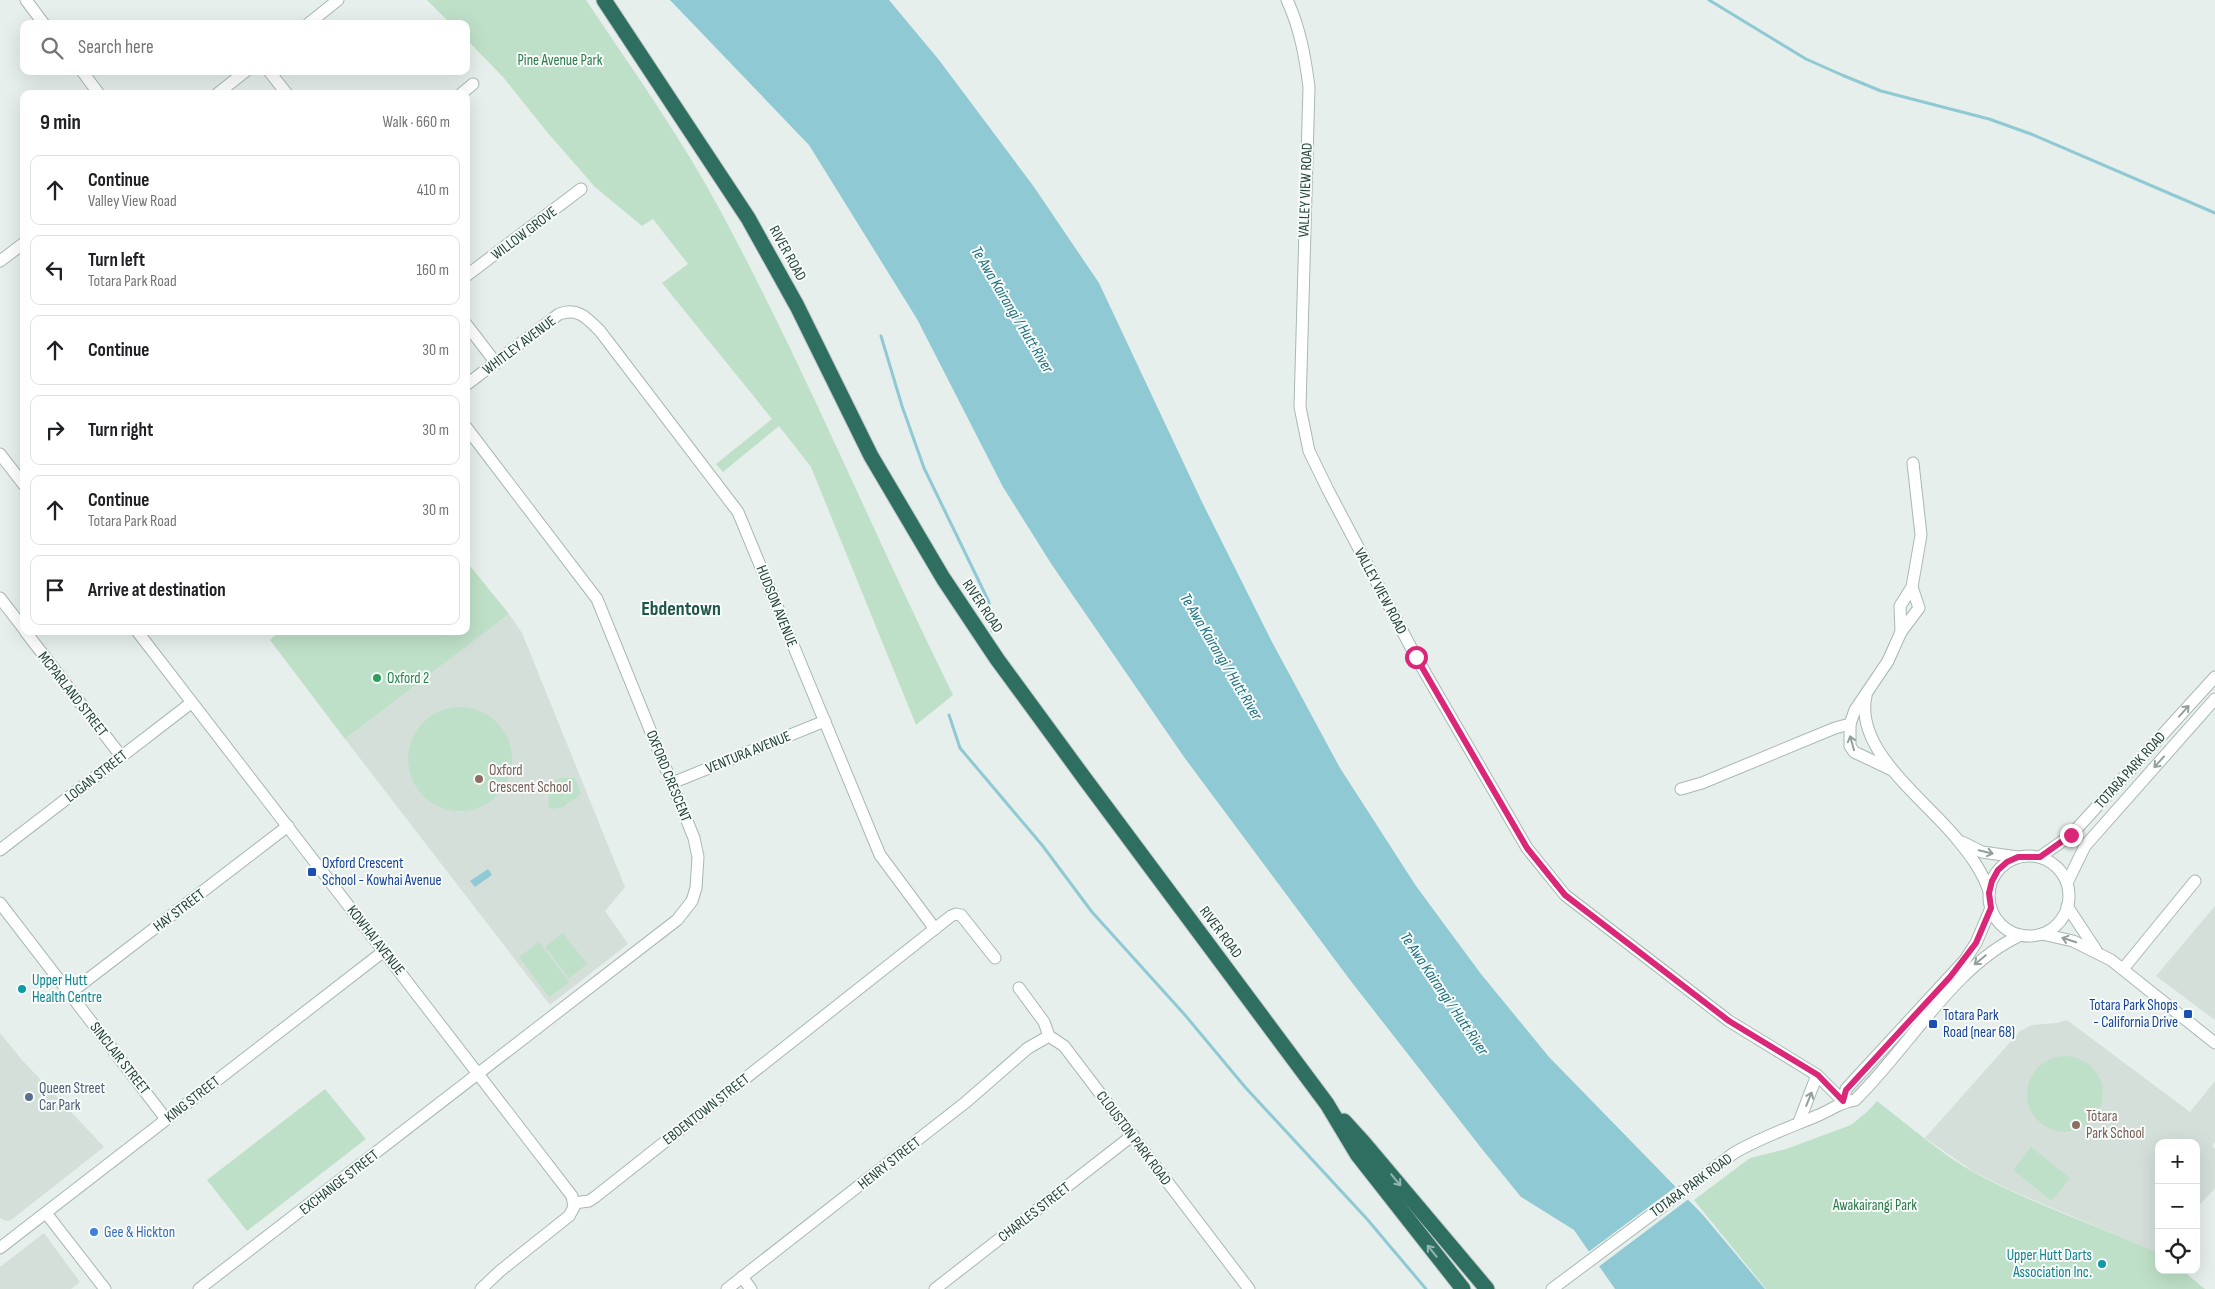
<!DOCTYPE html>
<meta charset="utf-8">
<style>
:root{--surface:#fff;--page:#f6f6f6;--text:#202124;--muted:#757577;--line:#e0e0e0}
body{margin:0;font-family:"Sofia Sans Condensed",sans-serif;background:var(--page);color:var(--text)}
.controls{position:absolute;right:15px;bottom:15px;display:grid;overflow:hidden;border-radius:10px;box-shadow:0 5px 20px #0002}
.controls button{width:45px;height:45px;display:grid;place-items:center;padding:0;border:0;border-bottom:1px solid var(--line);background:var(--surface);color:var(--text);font:25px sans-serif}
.stop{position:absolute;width:15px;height:15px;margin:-11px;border:4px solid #db2777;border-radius:50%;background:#fff}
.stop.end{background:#db2777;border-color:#fff;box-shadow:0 1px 5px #0008}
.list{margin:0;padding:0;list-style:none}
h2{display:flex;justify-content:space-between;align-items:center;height:65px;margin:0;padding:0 20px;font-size:21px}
h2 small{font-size:16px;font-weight:400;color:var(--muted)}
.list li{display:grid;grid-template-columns:32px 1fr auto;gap:15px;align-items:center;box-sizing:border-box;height:70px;margin:0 10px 10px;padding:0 10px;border:1px solid var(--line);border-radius:10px}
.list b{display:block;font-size:19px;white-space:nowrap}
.list p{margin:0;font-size:16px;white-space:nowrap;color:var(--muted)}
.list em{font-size:16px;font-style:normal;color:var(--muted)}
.icon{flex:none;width:28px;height:28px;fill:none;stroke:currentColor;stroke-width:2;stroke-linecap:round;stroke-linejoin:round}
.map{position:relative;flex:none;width:2215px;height:1289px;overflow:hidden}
.search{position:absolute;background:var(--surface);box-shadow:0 5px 20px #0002;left:20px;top:20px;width:450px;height:55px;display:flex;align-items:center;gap:12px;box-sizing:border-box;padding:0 18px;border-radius:10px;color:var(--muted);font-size:19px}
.panel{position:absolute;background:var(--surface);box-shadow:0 5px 20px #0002;left:20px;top:90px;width:450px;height:545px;border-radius:10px}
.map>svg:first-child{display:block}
</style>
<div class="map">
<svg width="2215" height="1289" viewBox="0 0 2215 1289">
<rect width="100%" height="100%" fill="#e6efeb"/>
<g fill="#d4dfda">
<path d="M 509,614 L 522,633 L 625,887 L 605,911 L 628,944 L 550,1005 L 345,739 Z"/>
<path d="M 2215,906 L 2215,1020 L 2156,976 Z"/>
<path d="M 2067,1020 L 2190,1112 L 2215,1081 L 2215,1142 L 2212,1146 L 2215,1149 L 2215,1188 L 2196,1209 L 2196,1143 L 2159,1143 L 2159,1250 L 2157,1252 L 2010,1190 L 1974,1172 L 1925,1138 L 2020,1031 L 2032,1025 L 2057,1023 Z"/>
<path d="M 0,1033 L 22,1060 L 104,1147 L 11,1220 L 6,1221 L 0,1218 Z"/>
<path d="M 44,1233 L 80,1282 L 71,1289 L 0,1289 L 0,1267 Z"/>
</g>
<g fill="#bfe0c8">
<path d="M 427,0 L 586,0 C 632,69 681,137 720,210 C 805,368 874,535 953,695 L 916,725 L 811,467 L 779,426 L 723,472 L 716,464 L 772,419 L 662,283 L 688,264 L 653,219 L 642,226 L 595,187 L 547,132 L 503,77 L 466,39 L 466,24 L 451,24 Z"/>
<path d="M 466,561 L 509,614 L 345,739 L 270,640 L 280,631 L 466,631 Z"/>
<circle cx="460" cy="759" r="52"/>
<path d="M 561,778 L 575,778 L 581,793 C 577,800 569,800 564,807 L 552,809 L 548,806 L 551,782 Z"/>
<path d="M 563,933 L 587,964 L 569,978 L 545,947 Z"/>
<path d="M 539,942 L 569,982 L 549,997 L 519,957 Z"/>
<circle cx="2065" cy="1094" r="38"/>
<path d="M 325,1089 L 366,1139 L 247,1231 L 207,1180 Z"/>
<path d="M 1877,1101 C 1908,1125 1940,1153 1975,1173 C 2033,1204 2097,1226 2157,1252 L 2159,1253 L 2159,1270 L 2182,1270 L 2205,1289 L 1766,1289 L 1694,1200 L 1750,1158 L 1786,1149 L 1851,1125 L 1868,1111 Z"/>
<path d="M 2031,1147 L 2070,1178 L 2052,1201 L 2013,1170 Z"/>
</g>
<g fill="#8ec9d4">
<path d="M 670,0 L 889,0 L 939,60 L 1034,187 L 1099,283 L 1201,500 L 1272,642 L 1340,768 L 1416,886 L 1481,974 L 1549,1057 L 1703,1215 L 1765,1289 L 1615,1289 L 1574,1230 L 1521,1197 L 1482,1149 L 1350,980 L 1184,757 L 1052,565 L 1003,487 L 917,319 L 809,145 Z"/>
<path d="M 488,869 L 492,875 L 475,887 L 470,881 Z"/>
</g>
<path fill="#e6efeb" d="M 1678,1185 L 1690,1198 L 1597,1268 L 1587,1253 Z"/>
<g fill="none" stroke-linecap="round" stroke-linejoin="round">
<g stroke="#8ec9d4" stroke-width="3">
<path d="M 1709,0 L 1806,59 L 1842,75 L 1881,91 L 1989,119 L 2031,134 L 2215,213"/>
<path d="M 881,336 L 902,406 L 924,468 L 989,602 L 992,631"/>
<path d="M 949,715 L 960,748 L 1042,845 L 1092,912 L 1185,1015 L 1245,1087 L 1367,1219 L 1426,1289"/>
</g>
<defs>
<g id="minor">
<path d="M 26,0 L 44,24"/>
<path d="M 1287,0 C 1300,28 1305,56 1309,87 L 1300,407 L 1309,451 L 1328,490 L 1416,657 L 1527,848 L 1565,895 L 1729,1021 L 1817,1075 L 1843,1101"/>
<path d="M 308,24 L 338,0"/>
<path d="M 82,71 L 99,94"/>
<path d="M 269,71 L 287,94"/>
<path d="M 217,94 L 246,71"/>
<path d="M 461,94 L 473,84"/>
<path d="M 0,261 L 24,243"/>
<path d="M 466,276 L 581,189"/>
<path d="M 466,324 L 496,363"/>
<path d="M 466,385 L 559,314 C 578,307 587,318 600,331 L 738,512 L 880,855 L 935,929"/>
<path d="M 0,454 L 24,485"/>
<path d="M 0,598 L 24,629"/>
<path d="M 25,631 L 121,756"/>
<path d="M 137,631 L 572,1196 L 574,1207 L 569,1216 L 500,1271 L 481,1289"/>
<path d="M 1901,632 L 1900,606 L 1912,587 L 1921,535 L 1913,463"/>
<path d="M 1866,696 C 1854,751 1927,801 1957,839 C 1971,856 1982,871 1989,891"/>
<path d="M 1890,769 L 1854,752 L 1850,746 L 1850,724 L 1855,710 L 1888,661 L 1901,632 L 1919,608 L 1912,587"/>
<path d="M 672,783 L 825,721"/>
<path d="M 1681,789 L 1702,783 L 1835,728 L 1850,724"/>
<path d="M 1962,842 L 1982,852 L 2018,857"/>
<path d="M 0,850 L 191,703"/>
<circle cx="2029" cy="896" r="40"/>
<path d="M 2040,857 L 2071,835 L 2215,677"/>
<path d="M 2067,883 L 2085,846 L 2215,699"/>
<path d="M 0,903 L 166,1119"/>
<path d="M 2067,906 L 2096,950"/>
<path d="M 2042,934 L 2073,941 L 2111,960 L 2215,1043"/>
<path d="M 2123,969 L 2195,881"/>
<path d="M 1019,988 L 1044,1022 L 1049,1036 L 1064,1046 L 1249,1289"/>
<path d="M 70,993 L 288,826"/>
<path d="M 1843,1101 L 1846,1089 L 1965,960 L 1976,943 L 1991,908"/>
<path d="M 1799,1122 L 1817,1075"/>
<path d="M 574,1203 L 589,1201 L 595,1197 L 951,916 L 956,914 L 961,915 L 995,958"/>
<path d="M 46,1213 L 105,1289"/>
<path d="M 0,1248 L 384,951"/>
<path d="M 742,1277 L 751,1289"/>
<path d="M 199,1289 L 677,920 L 692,901 L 696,888 L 698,857 L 694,838 L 597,599 L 466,427"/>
<path d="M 727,1289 L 966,1102 L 1028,1048 L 1049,1036"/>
<path d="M 935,1289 L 1133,1135"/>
<path d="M 1552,1289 L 1734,1153 C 1761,1137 1791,1127 1819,1115 C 1833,1109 1840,1102 1855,1100 C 1908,1049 1954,965 2021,935"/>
</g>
<g id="highway">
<path d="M 604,0 L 748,218 L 797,306 L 871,456 L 943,578 L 997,659 L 1085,779 L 1327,1104 L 1357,1154 L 1463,1289"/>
<path d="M 1344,1121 L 1364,1143 L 1487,1289"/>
</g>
</defs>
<use href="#minor" stroke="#a8b8b2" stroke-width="13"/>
<use href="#highway" stroke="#c2cac8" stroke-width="17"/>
<use href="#minor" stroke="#fff" stroke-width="11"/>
<use href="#highway" stroke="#2f6f62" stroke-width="15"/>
</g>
<defs><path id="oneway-shaft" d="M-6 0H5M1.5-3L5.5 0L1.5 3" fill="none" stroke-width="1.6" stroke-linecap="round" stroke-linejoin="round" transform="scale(1.25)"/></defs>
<g stroke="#92a09c">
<use href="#oneway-shaft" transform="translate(2184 711) rotate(-48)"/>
<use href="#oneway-shaft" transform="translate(1852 743) rotate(-106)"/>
<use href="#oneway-shaft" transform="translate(2159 762) rotate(132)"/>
<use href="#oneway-shaft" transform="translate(1986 852) rotate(14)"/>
<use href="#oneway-shaft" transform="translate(2069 940) rotate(-162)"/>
<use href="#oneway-shaft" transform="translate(1980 960) rotate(141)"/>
<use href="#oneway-shaft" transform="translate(1809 1099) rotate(-68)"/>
</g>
<g stroke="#93b5ae">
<use href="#oneway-shaft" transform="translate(1396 1180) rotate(50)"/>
<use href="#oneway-shaft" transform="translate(1432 1251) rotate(-129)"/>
</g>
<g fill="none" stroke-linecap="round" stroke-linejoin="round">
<path stroke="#db2777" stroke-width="6" d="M 1416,657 L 1527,848 L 1565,895 L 1729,1021 L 1818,1075 L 1843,1101 L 1846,1090 L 1950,977 L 1976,943 L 1991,908 L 1989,893 L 1992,881 L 1998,870 L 2007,862 L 2018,857 L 2040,857 L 2071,835"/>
</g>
<circle fill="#2e9e5b" stroke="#f7fbf9" stroke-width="2" cx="377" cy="678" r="5"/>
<g fill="#8d6e63" stroke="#f7fbf9" stroke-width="2">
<circle cx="479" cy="779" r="5"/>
<circle cx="2076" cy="1125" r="5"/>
</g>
<g fill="#1a4fb4" stroke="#f7fbf9" stroke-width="2">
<rect x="307" y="867" width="10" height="10" rx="2.5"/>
<rect x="2183" y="1009" width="10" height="10" rx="2.5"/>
<rect x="1928" y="1019" width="10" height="10" rx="2.5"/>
</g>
<g fill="#0f9aa8" stroke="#f7fbf9" stroke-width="2">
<circle cx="22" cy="989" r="5"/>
<circle cx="2102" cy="1264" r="5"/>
</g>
<circle fill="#5c6f8a" stroke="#f7fbf9" stroke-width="2" cx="29" cy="1097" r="5"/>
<circle fill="#3f7fe0" stroke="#f7fbf9" stroke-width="2" cx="94" cy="1232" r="5"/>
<g text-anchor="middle" stroke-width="4" stroke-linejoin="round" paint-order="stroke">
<g font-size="15" fill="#2d7a4b" stroke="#f7fbf9">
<text x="560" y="65">Pine Avenue Park</text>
<text x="1875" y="1210">Awakairangi Park</text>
</g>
<g font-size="15" fill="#24423a" stroke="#f7fbf9">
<text transform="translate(1305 190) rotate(-88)" y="5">VALLEY VIEW ROAD</text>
<text transform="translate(524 233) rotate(-37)" y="5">WILLOW GROVE</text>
<text transform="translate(788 253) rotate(61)" y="5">RIVER ROAD</text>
<text transform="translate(519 345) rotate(-37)" y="5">WHITLEY AVENUE</text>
<text transform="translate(1381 591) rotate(62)" y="5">VALLEY VIEW ROAD</text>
<text transform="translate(777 606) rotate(68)" y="5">HUDSON AVENUE</text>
<text transform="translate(983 606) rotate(56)" y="5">RIVER ROAD</text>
<text transform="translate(73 694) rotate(52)" y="5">MCPARLAND STREET</text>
<text transform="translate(748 752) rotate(-22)" y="5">VENTURA AVENUE</text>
<text transform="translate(2130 770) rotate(-48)" y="5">TOTARA PARK ROAD</text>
<text transform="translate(96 776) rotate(-38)" y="5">LOGAN STREET</text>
<text transform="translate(669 776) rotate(68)" y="5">OXFORD CRESCENT</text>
<text transform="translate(179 910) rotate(-37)" y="5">HAY STREET</text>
<text transform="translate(1221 932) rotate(53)" y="5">RIVER ROAD</text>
<text transform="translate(376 940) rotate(52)" y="5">KOWHAI AVENUE</text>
<text transform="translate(120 1058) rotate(52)" y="5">SINCLAIR STREET</text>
<text transform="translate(192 1099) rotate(-38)" y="5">KING STREET</text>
<text transform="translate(706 1109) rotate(-38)" y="5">EBDENTOWN STREET</text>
<text transform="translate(1134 1138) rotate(53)" y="5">CLOUSTON PARK ROAD</text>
<text transform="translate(889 1163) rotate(-38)" y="5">HENRY STREET</text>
<text transform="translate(339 1182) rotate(-38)" y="5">EXCHANGE STREET</text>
<text transform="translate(1691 1185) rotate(-36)" y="5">TOTARA PARK ROAD</text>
<text transform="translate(1034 1212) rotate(-38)" y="5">CHARLES STREET</text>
</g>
<g font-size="15" fill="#27864d" stroke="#f7fbf9" text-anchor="start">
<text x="387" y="683">Oxford 2</text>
</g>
<g font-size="15" fill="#785e54" stroke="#f7fbf9" text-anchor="start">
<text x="489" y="775">Oxford<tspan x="489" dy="17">Crescent School</tspan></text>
<text x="2086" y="1121">Tōtara<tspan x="2086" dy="17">Park School</tspan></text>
</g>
<g font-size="15" fill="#164399" stroke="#f7fbf9" text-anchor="start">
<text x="322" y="868">Oxford Crescent<tspan x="322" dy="17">School - Kowhai Avenue</tspan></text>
<text x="2178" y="1010" text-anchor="end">Totara Park Shops<tspan x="2178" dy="17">- California Drive</tspan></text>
<text x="1943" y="1020">Totara Park<tspan x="1943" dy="17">Road (near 68)</tspan></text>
</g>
<g font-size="15" fill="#0d838f" stroke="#f7fbf9" text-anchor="start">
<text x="32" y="985">Upper Hutt<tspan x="32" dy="17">Health Centre</tspan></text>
<text x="2092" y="1260" text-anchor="end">Upper Hutt Darts<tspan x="2092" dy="17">Association Inc.</tspan></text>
</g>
<g font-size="15" fill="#4e5e75" stroke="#f7fbf9" text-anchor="start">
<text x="39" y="1093">Queen Street<tspan x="39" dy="17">Car Park</tspan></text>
</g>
<g font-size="15" fill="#366cbe" stroke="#f7fbf9" text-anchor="start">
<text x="104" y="1237">Gee &amp; Hickton</text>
</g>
<g font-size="16" font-style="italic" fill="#1c6f80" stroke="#f7fbf9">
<text transform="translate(1013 309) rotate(59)" y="6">Te Awa Kairangi / Hutt River</text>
<text transform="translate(1222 656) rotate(59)" y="6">Te Awa Kairangi / Hutt River</text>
<text transform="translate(1445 993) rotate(56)" y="6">Te Awa Kairangi / Hutt River</text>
</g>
<g font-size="20" font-weight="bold" fill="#1f5548" stroke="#f7fbf9">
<text x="681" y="615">Ebdentown</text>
</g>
</g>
</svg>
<div class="controls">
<button>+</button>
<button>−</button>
<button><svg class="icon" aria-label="locate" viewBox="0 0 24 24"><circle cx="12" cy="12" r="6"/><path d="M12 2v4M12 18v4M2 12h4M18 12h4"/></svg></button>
</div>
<div class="stop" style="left:1416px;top:657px"></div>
<div class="stop end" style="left:2071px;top:835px"></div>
<div class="search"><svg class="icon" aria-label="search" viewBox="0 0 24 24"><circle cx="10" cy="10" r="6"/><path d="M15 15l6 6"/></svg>Search here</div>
<section class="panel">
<h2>9 min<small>Walk · 660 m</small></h2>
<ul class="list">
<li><svg class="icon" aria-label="ahead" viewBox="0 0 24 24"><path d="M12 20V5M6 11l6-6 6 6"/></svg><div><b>Continue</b><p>Valley View Road</p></div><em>410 m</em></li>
<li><svg class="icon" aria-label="left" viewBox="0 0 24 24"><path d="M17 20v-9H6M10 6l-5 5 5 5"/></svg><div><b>Turn left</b><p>Totara Park Road</p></div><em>160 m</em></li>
<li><svg class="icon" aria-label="ahead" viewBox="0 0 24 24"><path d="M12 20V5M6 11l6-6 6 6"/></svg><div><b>Continue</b></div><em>30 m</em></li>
<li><svg class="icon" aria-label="right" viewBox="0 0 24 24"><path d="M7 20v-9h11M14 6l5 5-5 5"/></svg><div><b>Turn right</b></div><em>30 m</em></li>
<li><svg class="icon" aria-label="ahead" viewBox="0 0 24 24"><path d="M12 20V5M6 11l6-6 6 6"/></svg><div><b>Continue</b><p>Totara Park Road</p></div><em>30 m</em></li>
<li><svg class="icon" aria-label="arrive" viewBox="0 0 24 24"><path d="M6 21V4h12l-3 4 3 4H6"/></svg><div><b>Arrive at destination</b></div></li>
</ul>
</section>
</div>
